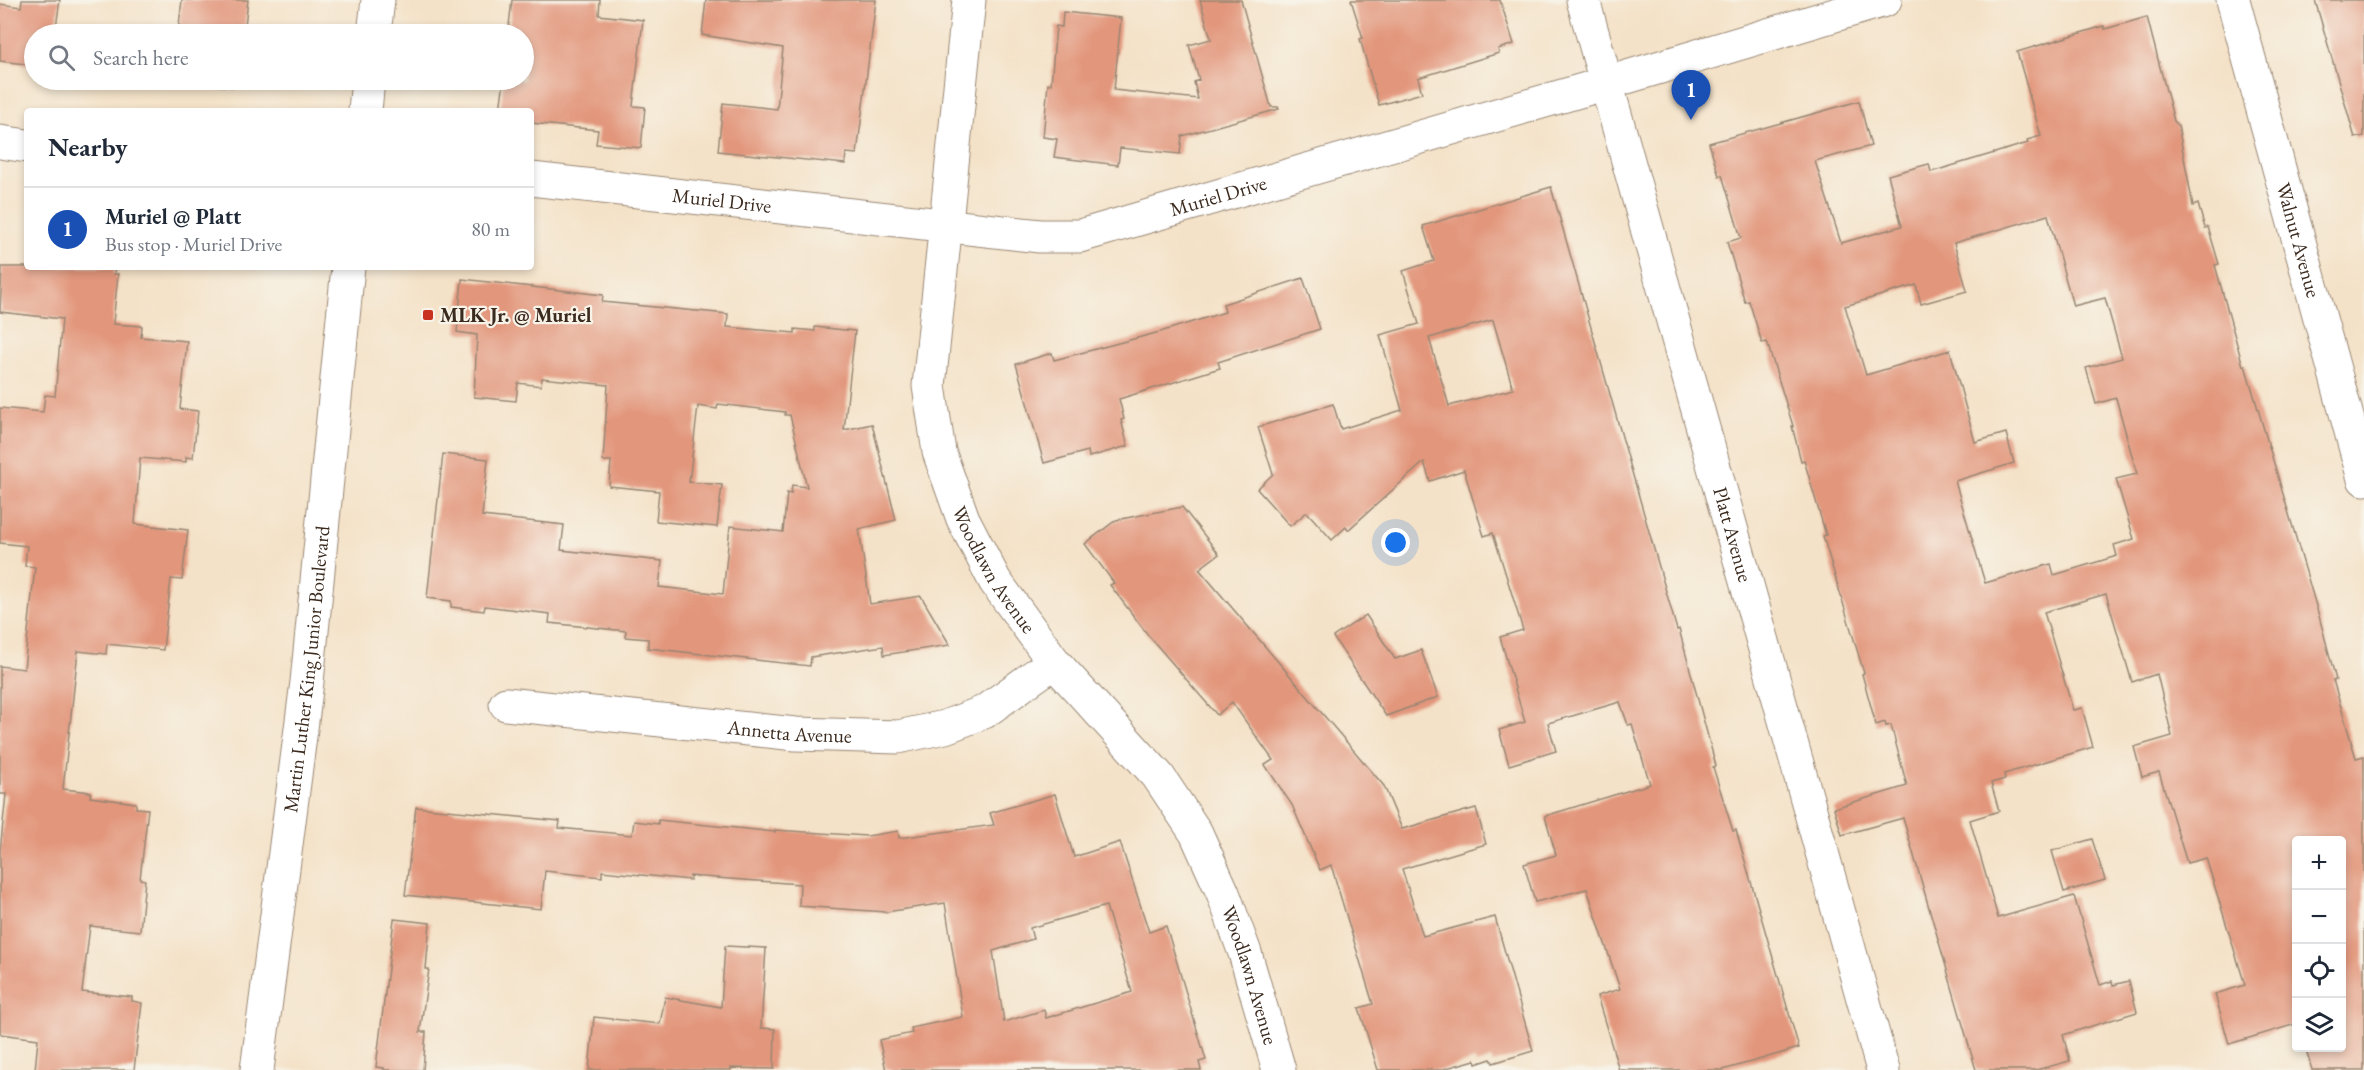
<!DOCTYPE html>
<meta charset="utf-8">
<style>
:root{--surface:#fff;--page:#f2f2f3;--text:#1f2937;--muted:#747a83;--line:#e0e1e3;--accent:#c8321e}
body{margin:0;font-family:"EB Garamond",serif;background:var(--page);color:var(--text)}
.controls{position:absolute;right:18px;bottom:18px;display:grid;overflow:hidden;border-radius:6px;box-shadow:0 3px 9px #0003}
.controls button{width:54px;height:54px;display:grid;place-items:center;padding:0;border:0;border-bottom:2px solid var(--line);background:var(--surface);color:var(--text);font:30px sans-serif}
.you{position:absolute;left:1396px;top:543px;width:21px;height:21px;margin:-15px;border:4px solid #fff;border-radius:50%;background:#1a73e8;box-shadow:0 0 0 9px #1a73e833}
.badge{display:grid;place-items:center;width:39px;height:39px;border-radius:50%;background:var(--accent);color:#fff;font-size:20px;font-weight:700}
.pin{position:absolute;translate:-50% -50px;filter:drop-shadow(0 2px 3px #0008)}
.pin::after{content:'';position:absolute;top:32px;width:21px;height:18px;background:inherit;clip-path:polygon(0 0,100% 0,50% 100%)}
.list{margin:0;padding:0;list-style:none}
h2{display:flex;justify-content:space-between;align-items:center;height:78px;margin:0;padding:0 24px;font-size:26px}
h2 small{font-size:20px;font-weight:400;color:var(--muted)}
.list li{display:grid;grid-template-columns:39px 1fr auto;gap:18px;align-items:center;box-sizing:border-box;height:84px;padding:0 24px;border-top:2px solid var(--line)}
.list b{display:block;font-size:22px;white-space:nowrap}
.list p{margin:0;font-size:20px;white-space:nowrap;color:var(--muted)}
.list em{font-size:20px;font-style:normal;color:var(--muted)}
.icon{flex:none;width:33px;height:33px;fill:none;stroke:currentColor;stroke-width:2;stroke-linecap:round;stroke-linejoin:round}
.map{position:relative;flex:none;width:2364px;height:1070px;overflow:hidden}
.search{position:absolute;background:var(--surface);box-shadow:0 3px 9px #0003;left:24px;top:24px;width:510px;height:66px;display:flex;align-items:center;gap:15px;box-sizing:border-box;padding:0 21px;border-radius:33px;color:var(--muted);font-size:22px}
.panel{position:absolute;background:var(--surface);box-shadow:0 3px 9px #0003;left:24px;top:108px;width:510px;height:162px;border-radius:6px}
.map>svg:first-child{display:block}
</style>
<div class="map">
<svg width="2364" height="1070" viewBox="0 0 2364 1070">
<rect width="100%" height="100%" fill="#f7f3e8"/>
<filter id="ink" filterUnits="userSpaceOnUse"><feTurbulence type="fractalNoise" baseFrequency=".0167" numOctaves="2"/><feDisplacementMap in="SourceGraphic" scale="12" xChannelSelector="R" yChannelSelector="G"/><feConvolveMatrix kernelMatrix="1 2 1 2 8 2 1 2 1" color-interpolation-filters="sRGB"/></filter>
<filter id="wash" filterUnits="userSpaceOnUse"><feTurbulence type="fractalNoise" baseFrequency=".008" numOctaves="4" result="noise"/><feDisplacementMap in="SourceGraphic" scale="24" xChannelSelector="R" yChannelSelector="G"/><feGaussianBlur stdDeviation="1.35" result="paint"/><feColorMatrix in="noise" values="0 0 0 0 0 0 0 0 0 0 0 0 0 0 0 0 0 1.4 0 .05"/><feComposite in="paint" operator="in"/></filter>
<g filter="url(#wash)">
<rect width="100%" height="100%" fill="#f4e2c8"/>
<g id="blocks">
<g fill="#e2967c" fill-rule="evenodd">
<path d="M 22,0 L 60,0 L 55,34 L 34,34 L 34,65 L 0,61 L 0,4 L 21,7 Z"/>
<path d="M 182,0 L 248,0 L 244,34 L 178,34 Z"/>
<path d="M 512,0 L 600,0 L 599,15 L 643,20 L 633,106 L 645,107 L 641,148 L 596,144 L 598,130 L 531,123 L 531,111 L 500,111 L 504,80 L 524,80 L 524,34 L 508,34 Z"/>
<path d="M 706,0 L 876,0 L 857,154 L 846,153 L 845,164 L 718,151 L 723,103 L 777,109 L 783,48 L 702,35 Z"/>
<path d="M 1200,0 L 1241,0 L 1271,107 L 1278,107 L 1279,109 L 1182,136 L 1180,154 L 1120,148 L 1118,165 L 1054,157 L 1057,139 L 1043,137 L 1048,84 L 1051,84 L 1056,26 L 1062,27 L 1063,12 L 1121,18 L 1114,90 L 1198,99 L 1194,82 L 1199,80 L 1189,45 L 1211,39 Z"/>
<path d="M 1351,0 L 1500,0 L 1514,44 L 1498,49 L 1499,53 L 1418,78 L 1422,93 L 1379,105 L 1360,39 L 1363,38 Z"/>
<path d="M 2315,0 L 2364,0 L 2364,136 L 2355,138 Z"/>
<path d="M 2147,17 L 2174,121 L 2178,125 L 2193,206 L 2198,204 L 2205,228 L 2208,227 L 2219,264 L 2215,265 L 2243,366 L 2245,365 L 2319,616 L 2336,680 L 2333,680 L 2356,758 L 2364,756 L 2364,1070 L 2312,1070 L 2305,1047 L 2342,1047 L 2342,840 L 2296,840 L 2296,1024 L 2229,1044 L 2215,994 L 2245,985 L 2206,858 L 2187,863 L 2159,772 L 2142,777 L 2134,747 L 2172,736 L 2157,674 L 2132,682 L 2106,594 L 2044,612 L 2073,710 L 2082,708 L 2093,747 L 2004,774 L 2005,779 L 1991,783 L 1999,811 L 1970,820 L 1998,918 L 2074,896 L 2100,985 L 2112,981 L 2113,985 L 2129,981 L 2137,1012 L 2063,1035 L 2070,1061 L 2036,1070 L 1976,1070 L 1903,818 L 1842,835 L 1834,808 L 1907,786 L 1891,725 L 1886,726 L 1885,722 L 1876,725 L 1862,674 L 1864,673 L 1823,536 L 1826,535 L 1804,460 L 1801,461 L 1792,426 L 1793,426 L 1767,342 L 1762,343 L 1749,301 L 1745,302 L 1727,242 L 1741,238 L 1722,175 L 1719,176 L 1709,143 L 1859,101 L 1871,146 L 1815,161 L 1841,243 L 1902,226 L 1888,175 L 1929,164 L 1931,172 L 2028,143 L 2027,140 L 2041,136 L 2017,52 L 2104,26 L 2105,29 ZM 2048,215 L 2073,306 L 2105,298 L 2122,358 L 2086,368 L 2096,404 L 2116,398 L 2137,474 L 2116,479 L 2134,539 L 2114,545 L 2117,556 L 2054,575 L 2051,564 L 1985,583 L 1955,481 L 2014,463 L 2006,433 L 1975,442 L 1950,350 L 1866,375 L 1845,306 L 1916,285 L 1921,304 L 1967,291 L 1954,243 Z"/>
<path d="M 173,80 L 234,80 L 233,87 L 173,81 Z"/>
<path d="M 1551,187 L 1677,630 L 1679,629 L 1716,766 L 1713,767 L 1733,831 L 1736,830 L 1799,1048 L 1723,1070 L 1619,1070 L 1597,996 L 1620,989 L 1587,889 L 1535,902 L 1524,864 L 1556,855 L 1545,816 L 1650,784 L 1632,724 L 1628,725 L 1620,702 L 1548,723 L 1556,751 L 1509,765 L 1499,730 L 1525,722 L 1500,637 L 1523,630 L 1493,533 L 1484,536 L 1464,470 L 1430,481 L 1424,462 L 1348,530 L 1346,527 L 1332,540 L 1307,512 L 1290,526 L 1257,489 L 1273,474 L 1258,427 L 1333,404 L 1341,429 L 1402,410 L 1380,335 L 1419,324 L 1403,271 L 1434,261 L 1423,226 ZM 1493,320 L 1513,389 L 1449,406 L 1429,338 Z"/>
<path d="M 2,267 L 115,267 L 114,274 L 118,274 L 113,324 L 142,326 L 141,337 L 187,341 L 180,409 L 198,411 L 193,458 L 186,457 L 186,462 L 140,458 L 135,524 L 188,530 L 182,580 L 171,579 L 163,650 L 107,644 L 106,654 L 78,651 L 63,789 L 91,792 L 90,797 L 136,803 L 136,808 L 148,809 L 140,879 L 145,880 L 140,931 L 90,926 L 82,992 L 132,997 L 132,1001 L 142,1003 L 134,1070 L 35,1070 L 38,1039 L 0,1034 L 0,851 L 6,794 L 0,794 L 0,666 L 24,669 L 35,567 L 25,566 L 27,546 L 0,543 L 0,408 L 43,412 L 45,395 L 55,396 L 62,319 L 0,312 Z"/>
<path d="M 1303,278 L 1320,329 L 1218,362 L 1220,368 L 1119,399 L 1124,419 L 1121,420 L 1128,446 L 1089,457 L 1088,451 L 1044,463 L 1016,364 L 1052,353 L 1054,360 L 1160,332 L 1225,312 L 1223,304 Z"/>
<path d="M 462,279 L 603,295 L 602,302 L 728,314 L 727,327 L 795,333 L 795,329 L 815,331 L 815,327 L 855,331 L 844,430 L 872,424 L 896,520 L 859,529 L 870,604 L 921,596 L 950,645 L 884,655 L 883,646 L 811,657 L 810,666 L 648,648 L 648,639 L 625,637 L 626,631 L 549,623 L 550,614 L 485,606 L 484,611 L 451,607 L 451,601 L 427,598 L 443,454 L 488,459 L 482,516 L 564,525 L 561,550 L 662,561 L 659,587 L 723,594 L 730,526 L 783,532 L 787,493 L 791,494 L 792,485 L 807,487 L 790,415 L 785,415 L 785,412 L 718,404 L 717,409 L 698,406 L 689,482 L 722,485 L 717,527 L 656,521 L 659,491 L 609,486 L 611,461 L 603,461 L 608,385 L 542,378 L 541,386 L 518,383 L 516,401 L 474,397 L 477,335 L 457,332 Z"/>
<path d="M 1182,507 L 1219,554 L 1199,569 L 1384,786 L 1402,829 L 1476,808 L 1486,844 L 1402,869 L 1423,936 L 1495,917 L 1533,1051 L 1493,1063 L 1491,1059 L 1476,1064 L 1475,1060 L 1440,1070 L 1378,1070 L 1359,1008 L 1373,1004 L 1331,865 L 1320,870 L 1292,805 L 1265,765 L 1273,760 L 1232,702 L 1217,715 L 1148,635 L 1110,585 L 1114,583 L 1085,544 L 1116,520 Z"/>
<path d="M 1366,615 L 1395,659 L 1421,650 L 1438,697 L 1386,716 L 1333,637 Z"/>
<path d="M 1055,794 L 1074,857 L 1120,842 L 1149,932 L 1166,926 L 1206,1060 L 1199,1062 L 1201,1070 L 886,1070 L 879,1040 L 912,1033 L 911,1028 L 963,1017 L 945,903 L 886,912 L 799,906 L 800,884 L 690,876 L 690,880 L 602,871 L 602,877 L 545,871 L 541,909 L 405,895 L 416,807 L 560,821 L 559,828 L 632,835 L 634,821 L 658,824 L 658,820 L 775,832 L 775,830 L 867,836 L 898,831 L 899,838 L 994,825 L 990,813 ZM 1106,906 L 1132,992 L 1046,1018 L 1044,1010 L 1004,1022 L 993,951 L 1033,939 L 1030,928 Z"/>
<path d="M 2092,839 L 2105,880 L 2064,892 L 2052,851 Z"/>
<path d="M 394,919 L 430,923 L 426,969 L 429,969 L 420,1032 L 426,1032 L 423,1070 L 384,1070 L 384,1068 L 376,1067 Z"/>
<path d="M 725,946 L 766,948 L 761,1028 L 775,1029 L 774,1069 L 731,1068 L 731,1070 L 589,1070 L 594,1017 L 660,1024 L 665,997 L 721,1007 Z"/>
</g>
</g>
</g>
<g filter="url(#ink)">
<use href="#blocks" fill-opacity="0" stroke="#988673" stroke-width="1.5"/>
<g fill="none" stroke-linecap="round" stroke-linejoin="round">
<defs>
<g id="street">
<path id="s1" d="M 969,0 L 929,386 L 939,452 L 963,519 L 995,581 L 1054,662 L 1158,776 L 1196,833 L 1223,893 L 1245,953 L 1279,1070"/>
<path id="s2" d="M 1583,0 L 1883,1070"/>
<path id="s3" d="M 2233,0 L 2364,479"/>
<path id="s4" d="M 531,179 L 1040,236 L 1080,236 L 1607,83 L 1885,0"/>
<path id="s5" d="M 506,704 L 796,734 L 898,737 L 945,727 L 984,712 L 1054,662"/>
</g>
<g id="secondary">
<path d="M 374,34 L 378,0"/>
<path d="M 365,111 L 368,80"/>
<path d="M 0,142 L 27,146"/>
<path id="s6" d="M 257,1070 L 307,682 L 348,267"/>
</g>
</defs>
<use href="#street" stroke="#988673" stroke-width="35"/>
<use href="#secondary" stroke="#988673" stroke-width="35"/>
<use href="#street" stroke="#fff" stroke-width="33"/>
<use href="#secondary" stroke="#fff" stroke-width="33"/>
</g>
</g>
<rect fill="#c8321e" stroke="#f7f3e8" stroke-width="2" x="422" y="309" width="12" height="12" rx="3"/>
<g text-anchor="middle" stroke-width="4.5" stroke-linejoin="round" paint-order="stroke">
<g font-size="20" fill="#3b2a1e" stroke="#f7f3e8">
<text dy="7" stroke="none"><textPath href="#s4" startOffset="696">Muriel Drive</textPath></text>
<text dy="7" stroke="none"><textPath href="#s4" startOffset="192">Muriel Drive</textPath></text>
<text dy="7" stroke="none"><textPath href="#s3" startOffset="249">Walnut Avenue</textPath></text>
<text dy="7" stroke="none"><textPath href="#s2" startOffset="555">Platt Avenue</textPath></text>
<text dy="7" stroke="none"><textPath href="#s1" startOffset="585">Woodlawn Avenue</textPath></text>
<text dy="7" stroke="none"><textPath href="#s6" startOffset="404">Martin Luther King Junior Boulevard</textPath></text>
<text dy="7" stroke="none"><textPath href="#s5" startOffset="285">Annetta Avenue</textPath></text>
<text dy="7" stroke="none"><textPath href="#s1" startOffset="1071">Woodlawn Avenue</textPath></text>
</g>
<g font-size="20" font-weight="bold" fill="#3b2a1e" stroke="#f7f3e8" text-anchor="start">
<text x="440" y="322">MLK Jr. @ Muriel</text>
</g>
</g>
</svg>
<div class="controls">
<button>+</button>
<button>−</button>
<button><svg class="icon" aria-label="locate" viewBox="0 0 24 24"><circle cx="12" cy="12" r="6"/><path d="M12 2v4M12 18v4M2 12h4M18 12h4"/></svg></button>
<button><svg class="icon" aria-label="layers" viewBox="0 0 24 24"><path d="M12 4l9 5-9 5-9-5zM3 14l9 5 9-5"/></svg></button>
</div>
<div class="you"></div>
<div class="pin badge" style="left:1691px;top:120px;background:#1a4fb4">1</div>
<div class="search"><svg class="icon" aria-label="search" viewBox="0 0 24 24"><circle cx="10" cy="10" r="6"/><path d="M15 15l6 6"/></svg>Search here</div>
<section class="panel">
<h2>Nearby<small></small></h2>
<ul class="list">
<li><span class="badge" style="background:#1a4fb4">1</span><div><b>Muriel @ Platt</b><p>Bus stop · Muriel Drive</p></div><em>80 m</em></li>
</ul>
</section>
</div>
